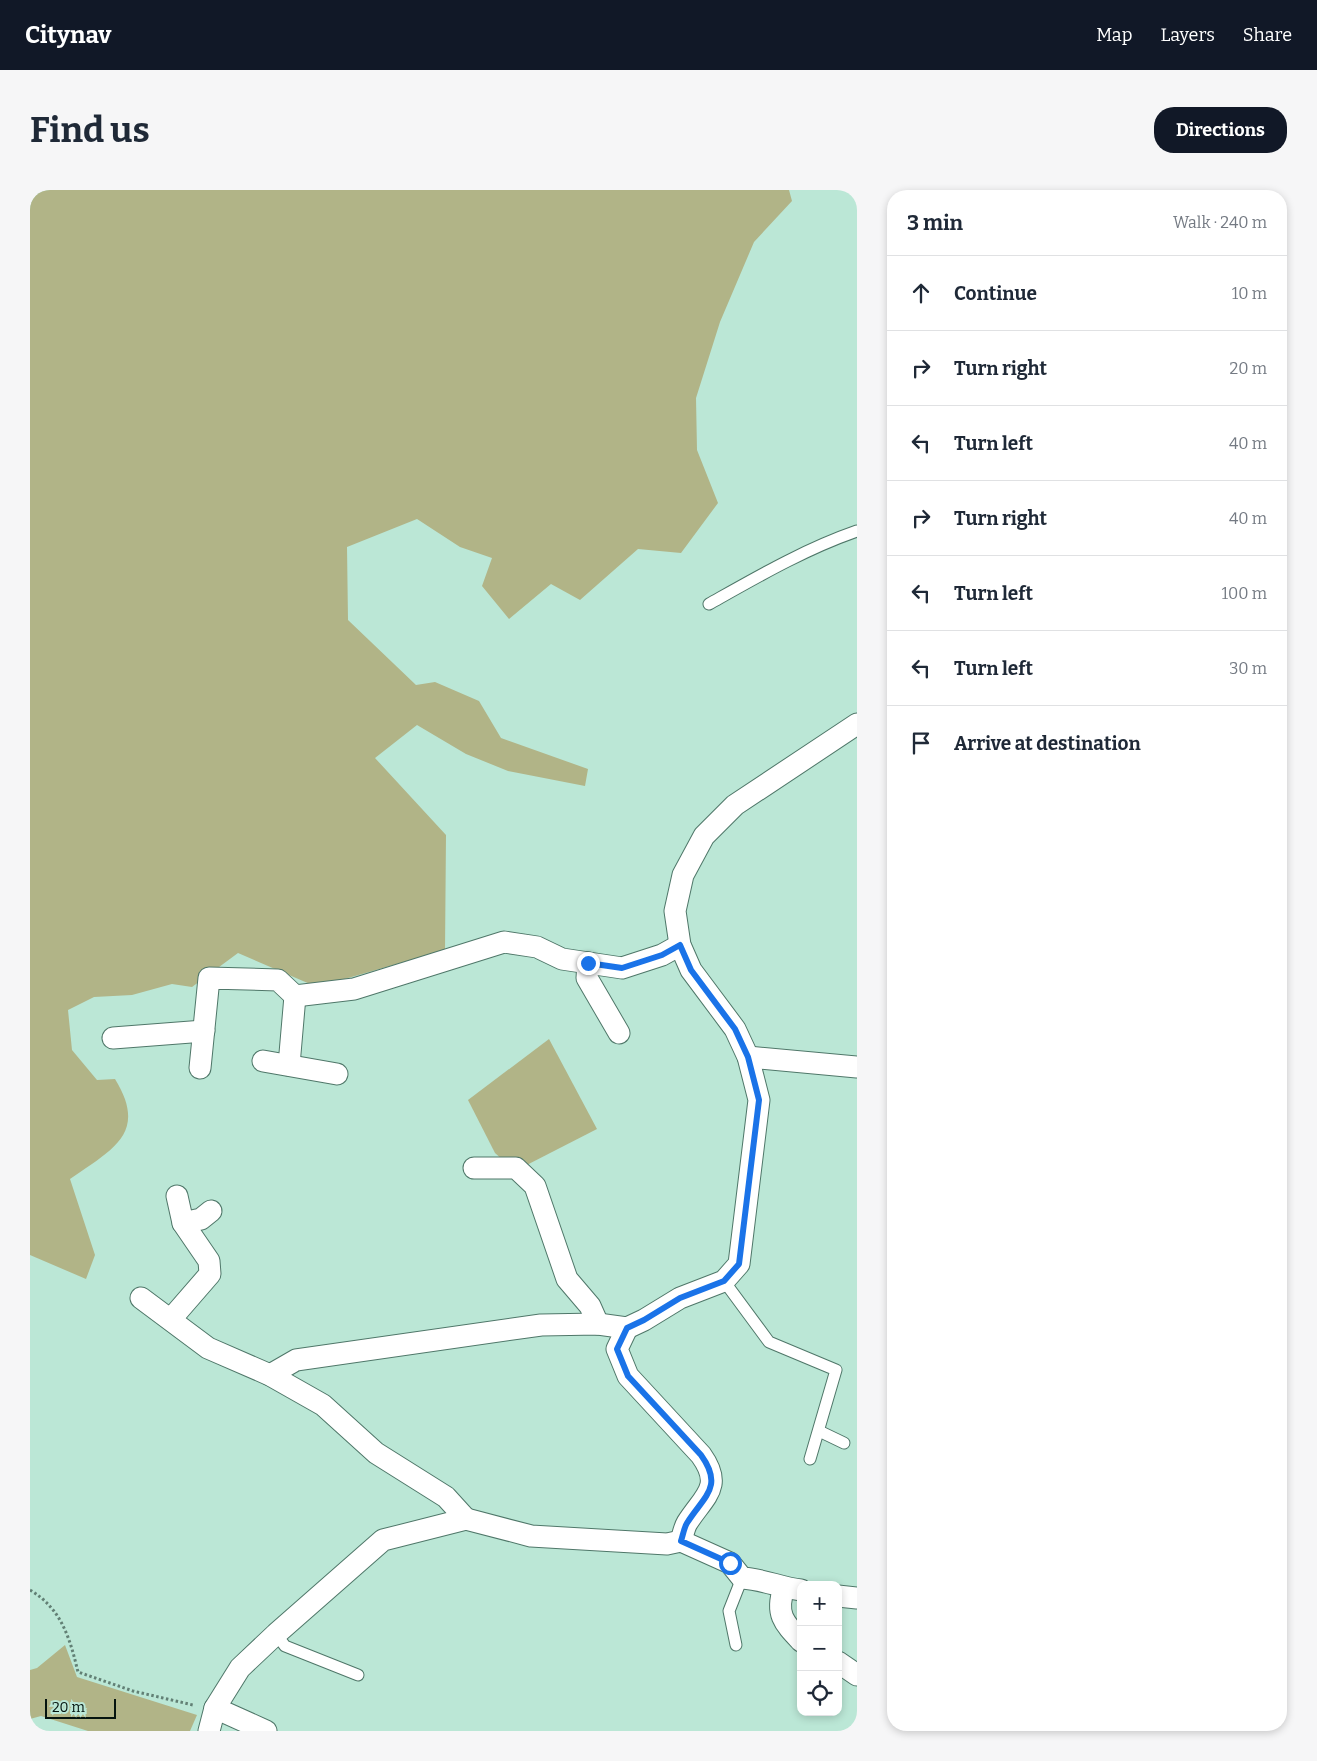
<!DOCTYPE html>
<meta charset="utf-8">
<style>
:root{--surface:#fff;--page:#f6f6f7;--text:#1f2937;--muted:#747a83;--line:#e0e1e3;--accent:#111827}
body{margin:0;font-family:Bitter,serif;background:var(--page);color:var(--text)}
.controls{position:absolute;right:15px;bottom:15px;display:grid;overflow:hidden;border-radius:10px;box-shadow:0 2px 8px #0003}
.controls button{width:45px;height:45px;display:grid;place-items:center;padding:0;border:0;border-bottom:1px solid var(--line);background:var(--surface);color:var(--text);font:25px sans-serif}
.scale{position:absolute;left:15px;bottom:12px;width:71px;box-sizing:border-box;padding-left:5px;border:2px solid #05140f;border-top:0;font-size:14px;line-height:18px;white-space:nowrap;color:#05140f;-webkit-text-stroke:4px #bbe7d6;paint-order:stroke}
.stop{position:absolute;width:15px;height:15px;margin:-11px;border:4px solid #1a73e8;border-radius:50%;background:#fff}
.stop.end{background:#1a73e8;border-color:#fff;box-shadow:0 1px 5px #0008}
.list{margin:0;padding:0;list-style:none}
h2{display:flex;justify-content:space-between;align-items:center;height:65px;margin:0;padding:0 20px;font-size:21px}
h2 small{font-size:16px;font-weight:400;color:var(--muted)}
.list li{display:grid;grid-template-columns:32px 1fr auto;gap:15px;align-items:center;box-sizing:border-box;height:75px;padding:0 20px;border-top:1px solid var(--line)}
.list b{display:block;font-size:19px;white-space:nowrap}
.list em{font-size:16px;font-style:normal;color:var(--muted)}
.icon{flex:none;width:28px;height:28px;fill:none;stroke:currentColor;stroke-width:2;stroke-linecap:round;stroke-linejoin:round}
.map{position:relative;flex:none;width:827px;height:1541px;overflow:hidden;border-radius:20px}
header{display:flex;align-items:center;gap:30px;box-sizing:border-box;height:70px;padding:0 25px;background:var(--accent);color:#fff}
header strong{font-size:24px}
nav{display:flex;gap:28px;margin-inline-start:auto;font-size:18px}
.intro{display:flex;align-items:center;justify-content:space-between;box-sizing:border-box;height:120px;padding:0 30px}
h1{margin:0;font-size:35px}
.button{padding:12px 22px;border-radius:20px;background:var(--accent);color:#fff;font-size:18px;font-weight:700}
main{display:flex;gap:30px;padding:0 30px}
aside{flex:1;background:var(--surface);border-radius:20px;box-shadow:0 2px 8px #0003}
.map>svg:first-child{display:block}
</style>
<header>
<strong>Citynav</strong>
<nav><a>Map</a><a>Layers</a><a>Share</a></nav>
</header>
<div class="intro"><h1>Find us</h1><a class="button">Directions</a></div>
<main>
<div class="map">
<svg width="827" height="1541" viewBox="0 0 827 1541">
<rect width="100%" height="100%" fill="#bbe7d6"/>
<g fill="#b1b487">
<path d="M 0,0 L 759,0 L 762,11 L 724,52 L 690,132 L 666,208 L 667,260 L 688,313 L 651,363 L 608,359 L 550,410 L 521,394 L 479,429 L 452,396 L 462,368 L 430,357 L 387,329 L 317,357 L 318,430 L 386,495 L 405,492 L 449,511 L 471,548 L 558,579 L 555,596 L 478,581 L 436,564 L 387,535 L 345,568 L 416,645 L 415,760 L 287,797 L 208,763 L 162,797 L 142,794 L 102,805 L 64,807 L 38,820 L 42,860 L 67,890 L 85,889 C 119,944 81,960 40,989 L 65,1065 L 56,1089 L 0,1065 Z"/>
<path d="M 519,849 L 567,939 L 485,981 L 465,963 L 438,910 Z"/>
<path d="M 35,1455 L 47,1487 L 167,1525 L 160,1541 L 58,1541 L 11,1526 L 0,1529 L 0,1480 L 7,1478 Z"/>
</g>
<g fill="none" stroke-linecap="round" stroke-linejoin="round">
<defs>
<g id="lane">
<path d="M 679,414 C 727,387 775,359 827,341"/>
<path d="M 694,1091 L 739,1152 L 806,1180 L 780,1269"/>
<path d="M 789,1241 L 814,1253"/>
<path d="M 246,1444 L 255,1456 L 328,1485"/>
<path d="M 706,1455 L 699,1421 L 712,1388"/>
</g>
<g id="street">
<path d="M 558,773 L 557,788 L 589,843"/>
<path d="M 83,848 L 174,841"/>
<path d="M 718,867 L 827,877"/>
<path d="M 233,871 L 307,884"/>
<path d="M 259,875 L 265,806"/>
<path d="M 170,878 L 179,788 L 248,790 L 265,806 L 324,799 L 474,752 L 507,757 L 532,769 L 592,778 L 632,765 L 650,755"/>
<path d="M 444,978 L 486,978 L 505,996 L 537,1089 L 560,1116 L 568,1134"/>
<path d="M 153,1033 L 171,1029 L 181,1021"/>
<path d="M 111,1108 L 178,1158 L 240,1185 L 293,1215 L 346,1263 L 416,1307 L 436,1329"/>
<path d="M 141,1129 L 180,1084 L 179,1071 L 153,1033 L 147,1006"/>
<path d="M 597,1138 L 587,1159 L 598,1186 L 671,1265 C 694,1297 674,1306 657,1333 C 654,1338 653,1345 651,1351"/>
<path d="M 240,1185 L 266,1170 L 511,1135 L 568,1134 L 597,1138 L 614,1130 L 650,1108 L 694,1091 L 709,1074 L 729,910 L 718,867 L 705,839 L 661,780 L 650,755 L 645,721 L 653,685 L 674,646 L 705,615 L 827,534"/>
<path d="M 754,1398 C 745,1424 754,1433 771,1451"/>
<path d="M 808,1406 L 827,1408"/>
<path d="M 808,1472 L 827,1485"/>
<path d="M 185,1518 L 236,1541"/>
<path d="M 179,1541 L 185,1518 L 210,1478 L 246,1444 L 353,1350 L 436,1329 L 501,1346 L 637,1354 L 651,1351 L 700,1373 L 712,1388 C 733,1389 751,1398 771,1400"/>
</g>
</defs>
<use href="#lane" stroke="#4f7769" stroke-width="13"/>
<use href="#street" stroke="#4f7769" stroke-width="23"/>
<path stroke="#628075" stroke-width="3" stroke-dasharray="2.5 2.5" stroke-linecap="butt" d="M 0,1400 C 32,1419 40,1449 48,1482 L 103,1501 L 163,1515"/>
<use href="#lane" stroke="#fff" stroke-width="11"/>
<use href="#street" stroke="#fff" stroke-width="21"/>
</g>
<g fill="none" stroke-linecap="round" stroke-linejoin="round">
<path stroke="#1a73e8" stroke-width="6" d="M 558,773 L 592,778 L 632,765 L 650,755 L 661,780 L 705,839 L 718,867 L 729,910 L 709,1074 L 694,1091 L 650,1108 L 614,1130 L 597,1138 L 587,1159 L 598,1186 L 671,1265 C 694,1297 674,1306 657,1333 C 654,1338 653,1345 651,1351 L 700,1373"/>
</g>
</svg>
<div class="controls">
<button>+</button>
<button>−</button>
<button><svg class="icon" aria-label="locate" viewBox="0 0 24 24"><circle cx="12" cy="12" r="6"/><path d="M12 2v4M12 18v4M2 12h4M18 12h4"/></svg></button>
</div>
<div class="scale">20 m</div>
<div class="stop" style="left:700px;top:1373px"></div>
<div class="stop end" style="left:558px;top:773px"></div>
</div>
<aside>
<h2>3 min<small>Walk · 240 m</small></h2>
<ul class="list">
<li><svg class="icon" aria-label="ahead" viewBox="0 0 24 24"><path d="M12 20V5M6 11l6-6 6 6"/></svg><div><b>Continue</b></div><em>10 m</em></li>
<li><svg class="icon" aria-label="right" viewBox="0 0 24 24"><path d="M7 20v-9h11M14 6l5 5-5 5"/></svg><div><b>Turn right</b></div><em>20 m</em></li>
<li><svg class="icon" aria-label="left" viewBox="0 0 24 24"><path d="M17 20v-9H6M10 6l-5 5 5 5"/></svg><div><b>Turn left</b></div><em>40 m</em></li>
<li><svg class="icon" aria-label="right" viewBox="0 0 24 24"><path d="M7 20v-9h11M14 6l5 5-5 5"/></svg><div><b>Turn right</b></div><em>40 m</em></li>
<li><svg class="icon" aria-label="left" viewBox="0 0 24 24"><path d="M17 20v-9H6M10 6l-5 5 5 5"/></svg><div><b>Turn left</b></div><em>100 m</em></li>
<li><svg class="icon" aria-label="left" viewBox="0 0 24 24"><path d="M17 20v-9H6M10 6l-5 5 5 5"/></svg><div><b>Turn left</b></div><em>30 m</em></li>
<li><svg class="icon" aria-label="arrive" viewBox="0 0 24 24"><path d="M6 21V4h12l-3 4 3 4H6"/></svg><div><b>Arrive at destination</b></div></li>
</ul>
</aside>
</main>
